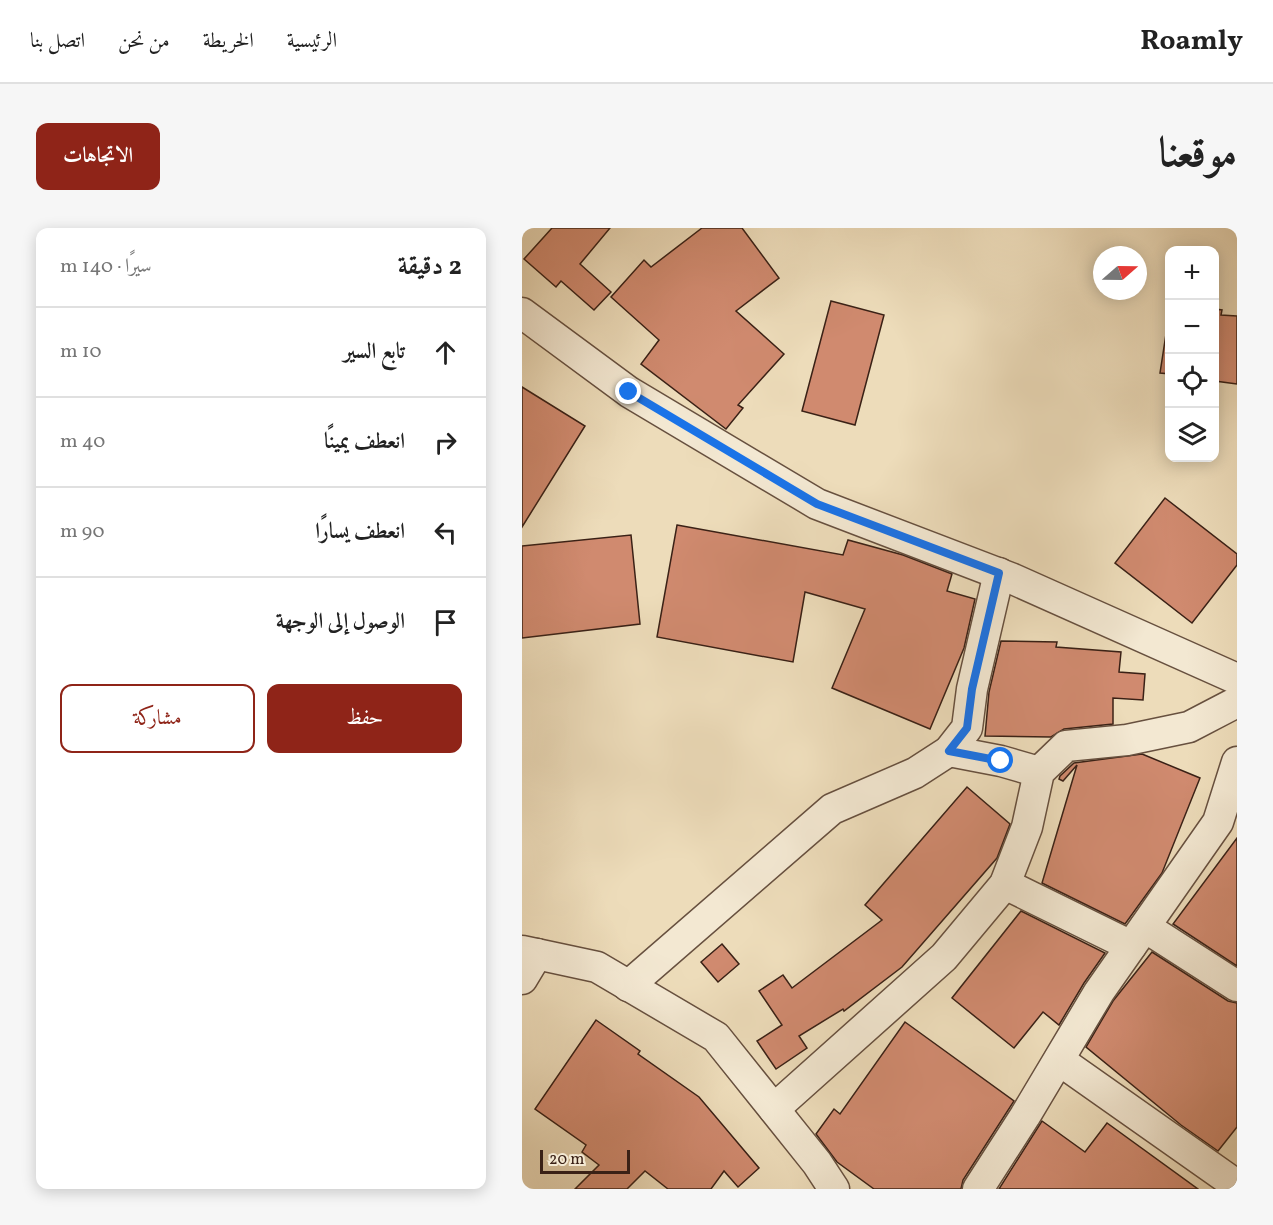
<!DOCTYPE html>
<html lang="ar">
<meta charset="utf-8">
<style>
:root{--surface:#fff;--page:#f6f6f6;--text:#222;--muted:#767676;--line:#e0e0e0;--accent:#8f2418}
body{margin:0;font-family:Vollkorn,Amiri,serif;background:var(--page);color:var(--text);direction:rtl}
.controls{position:absolute;right:18px;top:18px;display:grid;overflow:hidden;border-radius:12px;box-shadow:0 3px 15px #0003}
.controls button{width:54px;height:54px;display:grid;place-items:center;padding:0;border:0;border-bottom:2px solid var(--line);background:var(--surface);color:var(--text);font:30px sans-serif}
.compass{position:absolute;left:571px;top:18px;width:54px;height:54px;border-radius:50%;background:var(--surface);box-shadow:0 3px 15px #0003;rotate:70deg}
.scale{position:absolute;left:18px;bottom:15px;width:90px;box-sizing:border-box;padding-left:6px;border:3px solid #3a2116;border-top:0;font-size:16px;line-height:21px;white-space:nowrap;color:#3a2116;-webkit-text-stroke:4px #f3e8d2;paint-order:stroke}
.stop{position:absolute;width:18px;height:18px;margin:-14px;border:4px solid #1a73e8;border-radius:50%;background:#fff}
.stop.end{background:#1a73e8;border-color:#fff;box-shadow:0 2px 6px #0008}
.list{margin:0;padding:0;list-style:none}
h2{display:flex;justify-content:space-between;align-items:center;height:78px;margin:0;padding:0 24px;font-size:26px}
h2 small{font-size:20px;font-weight:400;color:var(--muted)}
.list li{display:grid;grid-template-columns:39px 1fr auto;gap:18px;align-items:center;box-sizing:border-box;height:90px;padding:0 24px;border-top:2px solid var(--line)}
.list b{display:block;font-size:22px;white-space:nowrap}
.list em{font-size:20px;font-style:normal;color:var(--muted)}
.actions{display:flex;gap:12px;padding:18px 24px}
.actions a{flex:1;padding:14px 0;border:2px solid var(--accent);border-radius:12px;text-align:center;font-size:21px;color:var(--accent)}
.actions .main{background:var(--accent);color:#fff}
.icon{flex:none;width:33px;height:33px;fill:none;stroke:currentColor;stroke-width:2;stroke-linecap:round;stroke-linejoin:round}
.map{position:relative;flex:none;width:715px;height:961px;overflow:hidden;direction:ltr;border-radius:12px}
header{display:flex;align-items:center;gap:36px;box-sizing:border-box;height:84px;padding:0 30px;background:var(--surface);border-bottom:2px solid var(--line)}
header strong{font-size:28px}
nav{display:flex;gap:33px;margin-inline-start:auto;font-size:21px}
.intro{display:flex;align-items:center;justify-content:space-between;box-sizing:border-box;height:144px;padding:0 36px}
h1{margin:0;font-size:42px}
.button{padding:15px 27px;border-radius:12px;background:var(--accent);color:#fff;font-size:21px;font-weight:700}
main{display:flex;gap:36px;padding:0 36px}
aside{flex:1;background:var(--surface);border-radius:12px;box-shadow:0 3px 15px #0003}
.map>svg:first-child{display:block}
</style>
<header>
<strong>Roamly</strong>
<nav><a>الرئيسية</a><a>الخريطة</a><a>من نحن</a><a>اتصل بنا</a></nav>
</header>
<div class="intro"><h1>موقعنا</h1><a class="button">الاتجاهات</a></div>
<main>
<div class="map">
<svg width="715" height="961" viewBox="0 0 715 961">
<rect width="100%" height="100%" fill="#eddcba"/>
<filter id="stains"><feTurbulence type="fractalNoise" baseFrequency=".00333" numOctaves="4"/><feColorMatrix values="0 0 0 0 .2 0 0 0 0 .09 0 0 0 0 .02 0 0 0 .5 -.17"/></filter>
<radialGradient id="worn" r=".72"><stop offset=".6" stop-color="#630" stop-opacity="0"/><stop offset="1" stop-color="#630" stop-opacity=".3"/></radialGradient>
<g fill="#d08a6f" stroke="#3a2116" stroke-width="1.5">
<path d="M 30,0 L 88,0 L 58,36 L 89,64 L 72,82 L 39,53 L 34,59 L 2,31 Z"/>
<path d="M 180,0 L 220,0 L 257,50 L 214,83 L 262,126 L 216,177 L 221,180 L 204,201 L 119,136 L 137,112 L 89,69 L 122,32 L 129,39 Z"/>
<path d="M 309,73 L 362,87 L 333,197 L 280,183 Z"/>
<path d="M 648,80 L 648,146 L 638,145 Z"/>
<path d="M 693,81 L 700,82 L 699,87 L 715,88 L 715,156 L 693,153 Z"/>
<path d="M 0,159 L 63,198 L 0,299 Z"/>
<path d="M 643,270 L 715,326 L 715,337 L 670,395 L 593,335 Z"/>
<path d="M 155,297 L 321,327 L 326,312 L 381,327 L 430,346 L 425,363 L 453,371 L 442,420 L 408,501 L 310,460 L 343,381 L 283,364 L 271,434 L 135,409 Z"/>
<path d="M 109,307 L 118,396 L 0,410 L 0,318 Z"/>
<path d="M 479,413 L 535,414 L 534,419 L 599,424 L 597,444 L 623,446 L 621,472 L 591,470 L 591,496 L 542,501 L 529,509 L 463,508 L 467,464 Z"/>
<path d="M 620,526 L 678,550 L 640,645 L 603,696 L 520,655 L 555,537 L 541,553 L 537,551 L 538,548 L 552,535 Z"/>
<path d="M 445,559 L 488,596 L 475,630 L 380,739 L 322,783 L 321,781 L 277,808 L 285,820 L 254,841 L 235,813 L 260,797 L 237,763 L 261,747 L 270,760 L 360,692 L 343,677 Z"/>
<path d="M 715,610 L 715,738 L 651,696 Z"/>
<path d="M 499,683 L 583,725 L 562,755 L 537,797 L 521,784 L 492,820 L 430,770 Z"/>
<path d="M 200,716 L 217,736 L 196,754 L 179,734 Z"/>
<path d="M 630,724 L 706,773 L 715,775 L 715,899 L 696,923 L 659,897 L 564,819 L 591,773 Z"/>
<path d="M 74,792 L 118,823 L 116,826 L 177,869 L 237,940 L 216,959 L 202,943 L 189,961 L 146,961 L 123,943 L 105,961 L 53,961 L 77,937 L 60,924 L 64,917 L 13,881 Z"/>
<path d="M 383,794 L 492,873 L 441,952 L 439,961 L 352,961 L 315,934 L 294,906 L 312,881 L 318,886 Z"/>
<path d="M 520,893 L 563,924 L 585,895 L 676,961 L 477,961 Z"/>
</g>
<g fill="none" stroke-linecap="round" stroke-linejoin="round">
<defs>
<g id="minor">
<path d="M 0,85 L 107,164 L 295,276 L 491,351 L 715,451"/>
<path d="M 427,523 L 479,533 L 517,544"/>
<path d="M 483,656 L 609,718"/>
<path d="M 623,699 L 715,758"/>
<path d="M 0,723 L 75,739 L 194,809 L 295,935 L 312,961"/>
<path d="M 0,751 L 15,726"/>
<path d="M 106,758 L 310,581 L 393,545 L 427,523 L 445,500 L 450,461 L 477,345"/>
<path d="M 537,832 L 706,951"/>
<path d="M 252,881 L 422,729 L 483,656 L 505,599 L 517,544 L 544,518 L 605,512 L 667,499 L 715,474"/>
<path d="M 456,961 L 503,888 L 577,764 L 696,594 L 715,534"/>
</g>
</defs>
<use href="#minor" stroke="#67503f" stroke-width="33"/>
<use href="#minor" stroke="#f3e8d2" stroke-width="30"/>
</g>
<g fill="none" stroke-linecap="round" stroke-linejoin="round">
<path stroke="#1a73e8" stroke-width="8" d="M 107,164 L 295,276 L 477,345 L 450,461 L 445,500 L 427,523 L 479,533"/>
</g>
<rect width="100%" height="100%" filter="url(#stains)"/>
<rect width="100%" height="100%" fill="url(#worn)"/>
</svg>
<div class="controls">
<button>+</button>
<button>−</button>
<button><svg class="icon" aria-label="locate" viewBox="0 0 24 24"><circle cx="12" cy="12" r="6"/><path d="M12 2v4M12 18v4M2 12h4M18 12h4"/></svg></button>
<button><svg class="icon" aria-label="layers" viewBox="0 0 24 24"><path d="M12 4l9 5-9 5-9-5zM3 14l9 5 9-5"/></svg></button>
</div>
<svg class="compass" viewBox="-18 -18 36 36"><path d="M0-13l5 13h-10z" fill="#e53935"/><path d="M0 13l5-13h-10z" fill="#767676"/></svg>
<div class="scale">20 m</div>
<div class="stop" style="left:479px;top:533px"></div>
<div class="stop end" style="left:107px;top:164px"></div>
</div>
<aside>
<h2>2 دقيقة<small>سيرًا · 140 m</small></h2>
<ul class="list">
<li><svg class="icon" aria-label="ahead" viewBox="0 0 24 24"><path d="M12 20V5M6 11l6-6 6 6"/></svg><div><b>تابع السير</b></div><em>10 m</em></li>
<li><svg class="icon" aria-label="right" viewBox="0 0 24 24"><path d="M7 20v-9h11M14 6l5 5-5 5"/></svg><div><b>انعطف يمينًا</b></div><em>40 m</em></li>
<li><svg class="icon" aria-label="left" viewBox="0 0 24 24"><path d="M17 20v-9H6M10 6l-5 5 5 5"/></svg><div><b>انعطف يسارًا</b></div><em>90 m</em></li>
<li><svg class="icon" aria-label="arrive" viewBox="0 0 24 24"><path d="M6 21V4h12l-3 4 3 4H6"/></svg><div><b>الوصول إلى الوجهة</b></div></li>
</ul>
<div class="actions"><a class="main">حفظ</a><a>مشاركة</a></div>
</aside>
</main>
